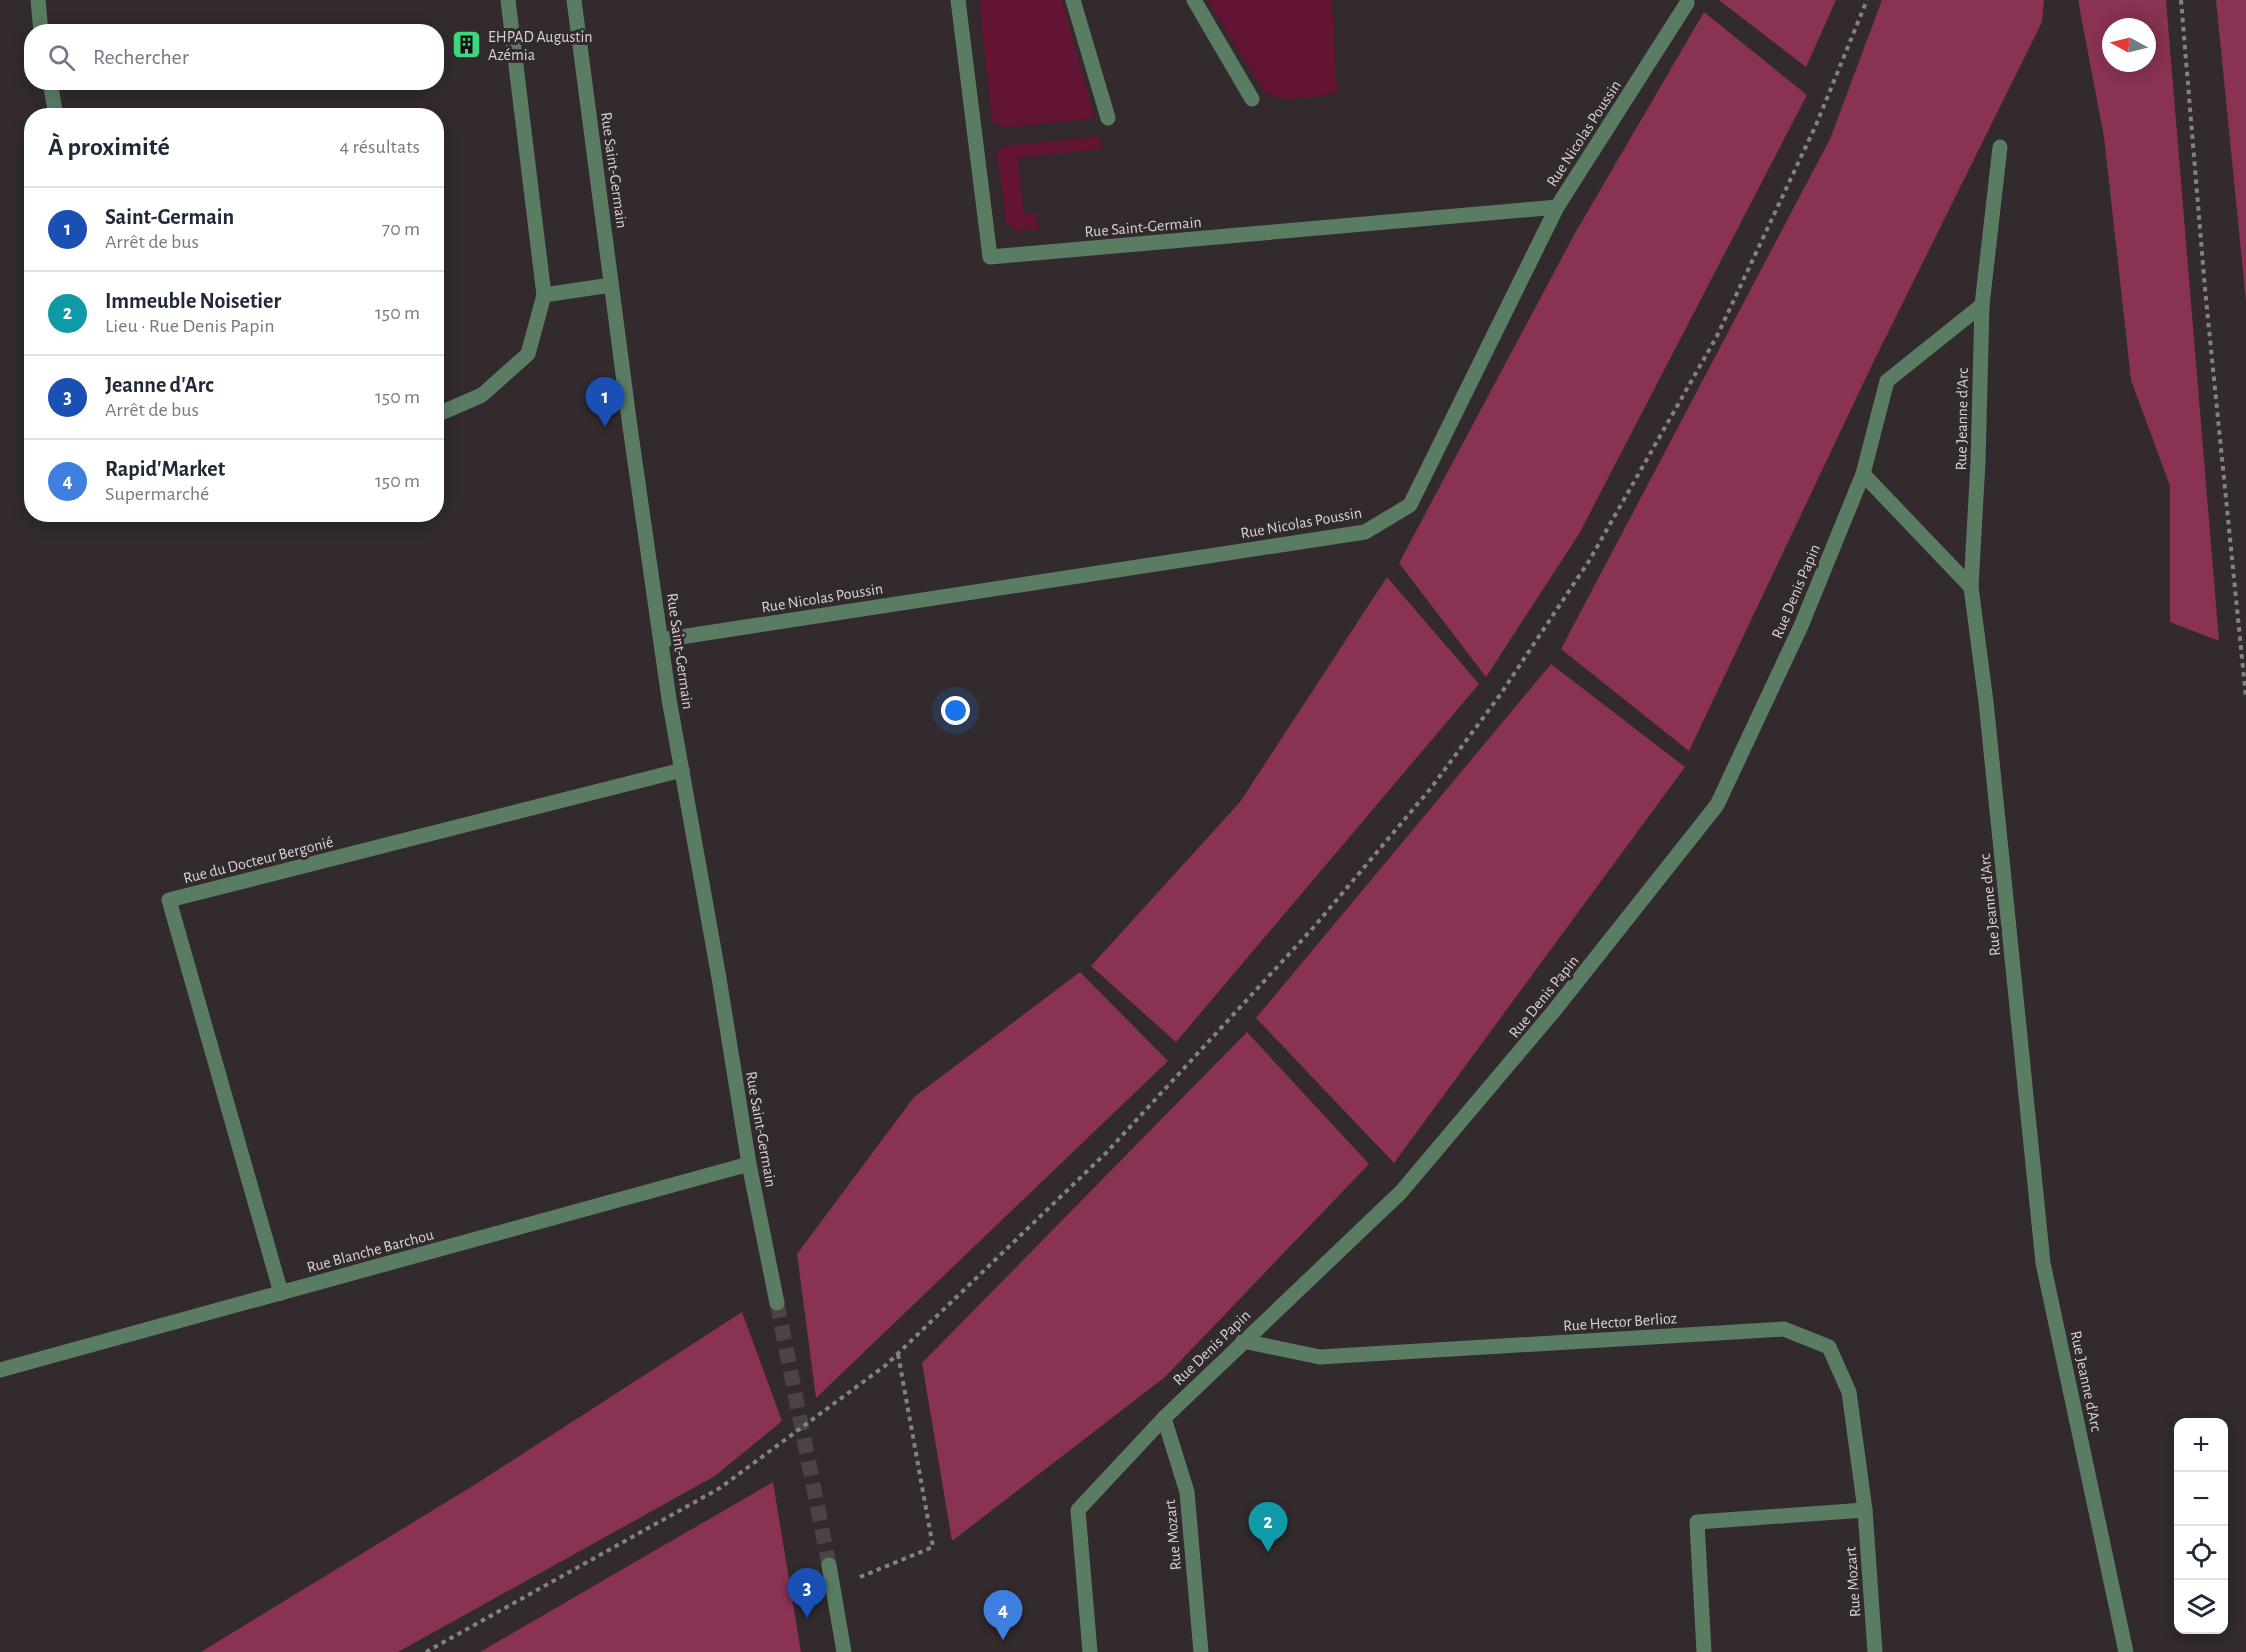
<!DOCTYPE html>
<html lang="fr">
<meta charset="utf-8">
<style>
:root{--surface:#fff;--page:#f2f2f3;--text:#1f2937;--muted:#747a83;--line:#e0e1e3;--accent:#0f766e}
body{margin:0;font-family:"Alegreya Sans",sans-serif;background:var(--page);color:var(--text)}
.controls{position:absolute;right:18px;bottom:18px;display:grid;overflow:hidden;border-radius:12px;box-shadow:0 3px 15px #0003}
.controls button{width:54px;height:54px;display:grid;place-items:center;padding:0;border:0;border-bottom:2px solid var(--line);background:var(--surface);color:var(--text);font:30px sans-serif}
.compass{position:absolute;left:2102px;top:18px;width:54px;height:54px;border-radius:50%;background:var(--surface);box-shadow:0 3px 15px #0003;rotate:277deg}
.you{position:absolute;left:956px;top:711px;width:21px;height:21px;margin:-15px;border:4px solid #fff;border-radius:50%;background:#1a73e8;box-shadow:0 0 0 9px #1a73e833}
.badge{display:grid;place-items:center;width:39px;height:39px;border-radius:50%;background:var(--accent);color:#fff;font-size:20px;font-weight:700}
.pin{position:absolute;translate:-50% -50px;filter:drop-shadow(0 2px 3px #0008)}
.pin::after{content:'';position:absolute;top:32px;width:21px;height:18px;background:inherit;clip-path:polygon(0 0,100% 0,50% 100%)}
.list{margin:0;padding:0;list-style:none}
h2{display:flex;justify-content:space-between;align-items:center;height:78px;margin:0;padding:0 24px;font-size:26px}
h2 small{font-size:20px;font-weight:400;color:var(--muted)}
.list li{display:grid;grid-template-columns:39px 1fr auto;gap:18px;align-items:center;box-sizing:border-box;height:84px;padding:0 24px;border-top:2px solid var(--line)}
.list b{display:block;font-size:22px;white-space:nowrap}
.list p{margin:0;font-size:20px;white-space:nowrap;color:var(--muted)}
.list em{font-size:20px;font-style:normal;color:var(--muted)}
.icon{flex:none;width:33px;height:33px;fill:none;stroke:currentColor;stroke-width:2;stroke-linecap:round;stroke-linejoin:round}
.map{position:relative;flex:none;width:2246px;height:1652px;overflow:hidden}
.search{position:absolute;background:var(--surface);box-shadow:0 3px 15px #0003;left:24px;top:24px;width:420px;height:66px;display:flex;align-items:center;gap:15px;box-sizing:border-box;padding:0 21px;border-radius:24px;color:var(--muted);font-size:22px}
.panel{position:absolute;background:var(--surface);box-shadow:0 3px 15px #0003;left:24px;top:108px;width:420px;height:414px;border-radius:24px}
.map>svg:first-child{display:block}
</style>
<div class="map">
<svg width="2246" height="1652" viewBox="0 0 2246 1652">
<rect width="100%" height="100%" fill="#322a2c"/>
<g fill="#631435">
<path d="M 979,0 L 1062,0 L 1095,118 L 1005,128 L 992,121 Z"/>
<path d="M 1207,0 L 1332,0 L 1337,93 C 1314,96 1284,106 1264,91 Z"/>
<path d="M 1100,136 L 1102,149 L 1018,158 L 1024,214 L 1036,213 L 1039,229 L 1016,231 L 1006,222 L 997,152 L 1004,146 Z"/>
</g>
<g fill="#893253" fill-rule="evenodd">
<path d="M 1719,0 L 1836,0 L 1806,67 Z"/>
<path d="M 1882,0 L 2044,0 L 2042,22 L 1871,367 L 1689,751 L 1561,649 L 1830,139 Z"/>
<path d="M 2078,0 L 2166,0 L 2219,641 L 2170,622 L 2170,486 L 2131,380 L 2104,137 ZM 2111,27 L 2147,27 L 2147,63 L 2111,63 Z"/>
<path d="M 2216,0 L 2246,0 L 2246,302 Z"/>
<path d="M 1704,12 L 1807,95 L 1579,534 L 1486,677 L 1399,563 L 1574,235 Z"/>
<path d="M 1387,577 L 1479,684 L 1176,1042 L 1091,966 L 1240,802 Z"/>
<path d="M 1551,664 L 1685,767 L 1394,1163 L 1256,1018 Z"/>
<path d="M 1080,972 L 1168,1061 L 816,1398 L 797,1254 L 914,1097 Z"/>
<path d="M 1247,1032 L 1369,1164 L 1165,1377 L 952,1541 L 922,1363 Z"/>
<path d="M 742,1312 L 782,1421 L 715,1476 L 398,1652 L 201,1652 L 479,1482 Z"/>
<path d="M 773,1482 L 801,1652 L 480,1652 Z"/>
</g>
<g fill="none" stroke-linecap="round" stroke-linejoin="round">
<path stroke="#4b4345" stroke-width="15" stroke-dasharray="15 8" stroke-linecap="butt" d="M 777,1303 L 829,1565"/>
<g stroke="#878082" stroke-width="4" stroke-dasharray="4.5 4.5" stroke-linecap="butt">
<path d="M 2181,0 L 2205,289 L 2246,698"/>
<path d="M 860,1577 L 933,1547 L 898,1354"/>
<path d="M 426,1652 L 720,1488 L 886,1365 L 1106,1153 L 1313,928 L 1431,788 L 1500,695 L 1589,561 L 1717,336 L 1816,125 L 1867,0"/>
</g>
<g stroke="#597c63" stroke-width="15">
<path d="M 38,0 L 41,32"/>
<path d="M 508,0 L 544,295"/>
<path d="M 574,0 L 630,427 L 669,699 L 719,978 L 749,1164 L 777,1303"/>
<path d="M 958,0 L 990,257 L 1557,207"/>
<path d="M 1073,0 L 1108,118"/>
<path d="M 1194,0 L 1252,99"/>
<path d="M 50,82 L 56,116"/>
<path d="M 2000,147 L 1982,305 L 1978,462 L 1971,587 L 1986,702 L 2043,1263 L 2126,1652"/>
<path d="M 436,415 L 482,395 L 528,354 L 544,295 L 611,285"/>
<path d="M 1863,474 L 1971,587"/>
<path d="M 661,640 L 1365,532 L 1410,505 L 1557,207 L 1687,3"/>
<path d="M 281,1293 L 169,900 L 682,770"/>
<path d="M 1243,1341 L 1320,1357 L 1784,1329 L 1829,1347 L 1849,1392 L 1865,1510 L 1875,1652"/>
<path d="M 0,1370 L 749,1164"/>
<path d="M 1164,1418 L 1187,1492 L 1201,1652"/>
<path d="M 829,1565 L 844,1652"/>
<path d="M 1090,1652 L 1078,1510 L 1164,1418 L 1401,1192 L 1553,1012 L 1717,805 L 1801,626 L 1863,474 L 1887,381 L 1982,305"/>
<path d="M 1704,1652 L 1697,1522 L 1865,1510"/>
</g>
</g>
<defs>
<symbol id="building-square" viewBox="-11 -11 22 22"><rect x="-9" y="-9" width="18" height="18" rx="4" fill="#3ed77d" stroke="#322a2c"/><path d="M-4-6H4V6H1V3H-1V6H-4ZM-2.5-4.3h1.7v1.8h-1.7ZM.8-4.3h1.7v1.8H.8ZM-2.5-1h1.7V.8h-1.7ZM.8-1h1.7V.8H.8Z" fill="#111"/></symbol>
</defs>
<g fill-rule="evenodd">
<use href="#building-square" x="450" y="28" width="33" height="33"/>
</g>
<g text-anchor="middle" stroke-width="6" stroke-linejoin="round" paint-order="stroke">
<g font-size="16" fill="#d8d2d4" stroke="#322a2c" text-anchor="start">
<text x="488" y="42">EHPAD Augustin<tspan x="488" dy="18">Azémia</tspan></text>
</g>
<g font-size="16" fill="#d8d2d4" stroke="#322a2c">
<text transform="translate(1583 133) rotate(-57)" y="6">Rue Nicolas Poussin</text>
<text transform="translate(615 170) rotate(82)" y="6">Rue Saint-Germain</text>
<text transform="translate(1143 226) rotate(-5)" y="6">Rue Saint-Germain</text>
<text transform="translate(1961 419) rotate(-89)" y="6">Rue Jeanne d'Arc</text>
<text transform="translate(1301 522) rotate(-10)" y="6">Rue Nicolas Poussin</text>
<text transform="translate(1795 591) rotate(-67)" y="6">Rue Denis Papin</text>
<text transform="translate(822 597) rotate(-9)" y="6">Rue Nicolas Poussin</text>
<text transform="translate(681 651) rotate(82)" y="6">Rue Saint-Germain</text>
<text transform="translate(258 859) rotate(-14)" y="6">Rue du Docteur Bergonié</text>
<text transform="translate(1989 905) rotate(-96)" y="6">Rue Jeanne d'Arc</text>
<text transform="translate(1543 996) rotate(-51)" y="6">Rue Denis Papin</text>
<text transform="translate(762 1129) rotate(80)" y="6">Rue Saint-Germain</text>
<text transform="translate(370 1250) rotate(-15)" y="6">Rue Blanche Barchou</text>
<text transform="translate(1620 1321) rotate(-4)" y="6">Rue Hector Berlioz</text>
<text transform="translate(1211 1347) rotate(-44)" y="6">Rue Denis Papin</text>
<text transform="translate(2087 1381) rotate(78)" y="6">Rue Jeanne d'Arc</text>
<text transform="translate(1172 1535) rotate(-95)" y="6">Rue Mozart</text>
<text transform="translate(1852 1582) rotate(-94)" y="6">Rue Mozart</text>
</g>
</g>
</svg>
<div class="controls">
<button>+</button>
<button>−</button>
<button><svg class="icon" aria-label="locate" viewBox="0 0 24 24"><circle cx="12" cy="12" r="6"/><path d="M12 2v4M12 18v4M2 12h4M18 12h4"/></svg></button>
<button><svg class="icon" aria-label="layers" viewBox="0 0 24 24"><path d="M12 4l9 5-9 5-9-5zM3 14l9 5 9-5"/></svg></button>
</div>
<svg class="compass" viewBox="-18 -18 36 36"><path d="M0-13l5 13h-10z" fill="#e53935"/><path d="M0 13l5-13h-10z" fill="#747a83"/></svg>
<div class="you"></div>
<div class="pin badge" style="left:605px;top:427px;background:#1a4fb4">1</div>
<div class="pin badge" style="left:1268px;top:1552px;background:#0f9aa8">2</div>
<div class="pin badge" style="left:807px;top:1618px;background:#1a4fb4">3</div>
<div class="pin badge" style="left:1003px;top:1640px;background:#3f7fe0">4</div>
<div class="search"><svg class="icon" aria-label="search" viewBox="0 0 24 24"><circle cx="10" cy="10" r="6"/><path d="M15 15l6 6"/></svg>Rechercher</div>
<section class="panel">
<h2>À proximité<small>4 résultats</small></h2>
<ul class="list">
<li><span class="badge" style="background:#1a4fb4">1</span><div><b>Saint-Germain</b><p>Arrêt de bus</p></div><em>70 m</em></li>
<li><span class="badge" style="background:#0f9aa8">2</span><div><b>Immeuble Noisetier</b><p>Lieu · Rue Denis Papin</p></div><em>150 m</em></li>
<li><span class="badge" style="background:#1a4fb4">3</span><div><b>Jeanne d'Arc</b><p>Arrêt de bus</p></div><em>150 m</em></li>
<li><span class="badge" style="background:#3f7fe0">4</span><div><b>Rapid'Market</b><p>Supermarché</p></div><em>150 m</em></li>
</ul>
</section>
</div>
